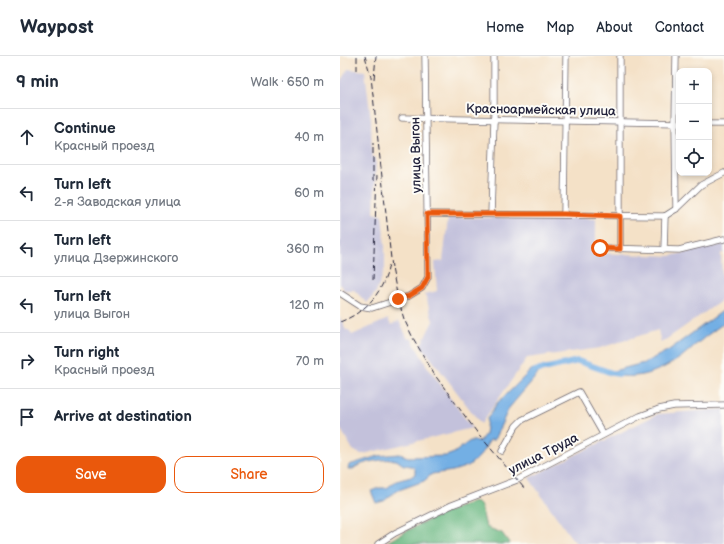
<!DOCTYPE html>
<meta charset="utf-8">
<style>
:root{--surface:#fff;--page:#f6f6f7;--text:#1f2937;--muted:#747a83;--line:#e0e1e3;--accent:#ea580c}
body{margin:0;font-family:"Balsamiq Sans",sans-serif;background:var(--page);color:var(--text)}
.controls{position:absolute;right:12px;top:12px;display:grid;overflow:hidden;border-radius:8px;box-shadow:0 2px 6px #0003}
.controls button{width:36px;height:36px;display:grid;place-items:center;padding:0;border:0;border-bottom:1px solid var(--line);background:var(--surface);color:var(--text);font:20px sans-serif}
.stop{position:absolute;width:12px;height:12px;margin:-9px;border:3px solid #ea580c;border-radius:50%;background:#fff}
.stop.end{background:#ea580c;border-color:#fff;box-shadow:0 1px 4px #0008}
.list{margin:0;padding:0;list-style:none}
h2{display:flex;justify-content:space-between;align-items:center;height:52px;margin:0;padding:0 16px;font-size:17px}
h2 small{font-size:13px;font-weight:400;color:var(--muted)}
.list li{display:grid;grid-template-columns:26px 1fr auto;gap:12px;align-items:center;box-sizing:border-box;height:56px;padding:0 16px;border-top:1px solid var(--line)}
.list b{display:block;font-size:15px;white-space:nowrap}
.list p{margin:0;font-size:13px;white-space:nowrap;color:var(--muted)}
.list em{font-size:13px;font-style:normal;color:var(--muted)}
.actions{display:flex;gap:8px;padding:12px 16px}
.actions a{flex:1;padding:9px 0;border:1px solid var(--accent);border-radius:12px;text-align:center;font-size:14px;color:var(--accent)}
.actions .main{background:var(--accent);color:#fff}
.icon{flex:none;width:22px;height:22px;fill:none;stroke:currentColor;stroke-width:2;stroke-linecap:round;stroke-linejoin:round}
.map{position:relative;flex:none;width:384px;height:488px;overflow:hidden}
header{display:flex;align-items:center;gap:24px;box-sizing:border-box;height:56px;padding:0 20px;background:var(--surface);border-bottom:1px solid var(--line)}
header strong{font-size:19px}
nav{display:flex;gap:22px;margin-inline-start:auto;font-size:14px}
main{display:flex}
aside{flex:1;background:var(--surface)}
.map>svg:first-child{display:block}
</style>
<header>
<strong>Waypost</strong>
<nav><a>Home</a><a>Map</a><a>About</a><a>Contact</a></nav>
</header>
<main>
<aside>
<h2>9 min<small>Walk · 650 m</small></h2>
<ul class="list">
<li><svg class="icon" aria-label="ahead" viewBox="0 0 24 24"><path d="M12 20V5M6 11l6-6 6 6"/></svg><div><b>Continue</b><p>Красный проезд</p></div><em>40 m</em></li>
<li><svg class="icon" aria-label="left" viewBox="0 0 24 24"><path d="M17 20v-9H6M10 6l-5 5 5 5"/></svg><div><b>Turn left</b><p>2-я Заводская улица</p></div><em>60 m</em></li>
<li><svg class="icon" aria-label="left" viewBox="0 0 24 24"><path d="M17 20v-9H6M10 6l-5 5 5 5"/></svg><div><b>Turn left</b><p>улица Дзержинского</p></div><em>360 m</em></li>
<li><svg class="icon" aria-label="left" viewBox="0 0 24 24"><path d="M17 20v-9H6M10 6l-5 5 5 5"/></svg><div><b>Turn left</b><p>улица Выгон</p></div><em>120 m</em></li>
<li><svg class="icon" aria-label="right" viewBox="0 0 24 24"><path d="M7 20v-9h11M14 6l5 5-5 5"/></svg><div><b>Turn right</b><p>Красный проезд</p></div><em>70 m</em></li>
<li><svg class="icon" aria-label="arrive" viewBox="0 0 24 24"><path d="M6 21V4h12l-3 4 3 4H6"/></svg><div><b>Arrive at destination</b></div></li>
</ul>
<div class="actions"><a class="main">Save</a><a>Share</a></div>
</aside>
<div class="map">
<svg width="384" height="488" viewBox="0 0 384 488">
<rect width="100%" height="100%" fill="#fdfcf7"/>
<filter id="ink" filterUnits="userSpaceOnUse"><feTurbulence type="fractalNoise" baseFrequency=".025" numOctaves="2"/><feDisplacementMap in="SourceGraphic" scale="8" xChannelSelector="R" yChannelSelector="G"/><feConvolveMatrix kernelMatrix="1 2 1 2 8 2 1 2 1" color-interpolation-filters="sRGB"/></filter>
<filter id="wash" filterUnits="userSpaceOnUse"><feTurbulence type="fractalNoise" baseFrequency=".012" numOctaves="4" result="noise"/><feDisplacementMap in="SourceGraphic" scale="16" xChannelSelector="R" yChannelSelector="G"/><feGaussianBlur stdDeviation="0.9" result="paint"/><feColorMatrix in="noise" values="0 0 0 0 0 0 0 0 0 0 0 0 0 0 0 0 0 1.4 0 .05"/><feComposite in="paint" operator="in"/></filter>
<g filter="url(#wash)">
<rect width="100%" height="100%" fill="#f4e1c7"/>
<g fill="#c3c1db">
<path d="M 8,13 L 25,15 L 31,64 L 32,101 L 36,102 L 34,157 L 42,159 L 45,189 L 45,212 L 42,221 L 36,236 L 27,247 L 14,234 L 4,234 L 0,228 L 0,26 Z"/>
<path d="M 218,161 L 256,163 L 256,197 L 330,200 L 384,188 L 384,197 L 381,197 L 382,222 L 381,245 L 321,287 L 318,274 L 260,292 L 187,302 L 141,368 L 81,289 L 93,265 L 85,238 L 97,235 L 95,206 L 103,205 L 108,162 Z"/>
<path d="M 0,261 L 6,274 L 9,274 L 12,279 L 48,263 L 51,269 L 59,265 L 68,283 L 71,282 L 87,310 L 132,372 L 23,398 L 20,398 L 13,394 L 0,372 Z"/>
<path d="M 384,353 L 384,488 L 237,488 L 230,480 L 189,422 L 318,358 Z"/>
</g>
<path fill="#69b781" stroke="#466c5e" d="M 133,446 L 138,447 L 141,450 L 146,471 L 162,477 L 170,488 L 44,488 C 72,471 102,457 133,446 Z"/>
<g fill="#73afe4" stroke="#4a6890">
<path d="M 384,254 L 384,267 C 376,273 367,279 359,286 C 352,291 345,299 337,304 C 318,316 294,325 272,318 L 273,315 L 304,307 L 329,294 Z"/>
<path d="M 192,313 L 198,318 L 169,352 L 154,384 L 150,384 L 139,401 L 128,410 L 113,415 L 92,418 L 84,425 L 56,435 L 44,445 L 36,447 L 31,435 L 39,432 L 47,432 L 56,425 L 71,421 L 75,418 L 75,413 C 71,409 69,410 64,409 C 61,408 59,405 56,404 C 46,402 20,406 13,413 L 8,413 L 9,409 L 38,400 L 48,399 L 60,398 L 68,401 L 106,400 L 114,397 L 127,387 L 130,385 L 140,385 L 145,378 L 147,363 L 157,347 L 170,335 Z"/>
</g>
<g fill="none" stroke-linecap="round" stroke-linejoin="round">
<path stroke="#73afe4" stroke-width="6" d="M 190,322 L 195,315 L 238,305 L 272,317 L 280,318"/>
</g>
</g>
<g filter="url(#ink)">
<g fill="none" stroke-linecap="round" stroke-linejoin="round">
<defs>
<g id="minor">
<path d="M 62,62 L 339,67"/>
<path d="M 369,68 L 384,68"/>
<path d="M 336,153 L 335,67 L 336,0"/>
<path d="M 87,158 L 325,160"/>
<path d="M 151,158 L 154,64 L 154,0"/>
<path d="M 224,158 L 226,0"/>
<path d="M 325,160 L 336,153 L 361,129 L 384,117"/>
<path d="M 260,192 L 339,194 L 384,183"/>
<path d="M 280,193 L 280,0"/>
<path d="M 324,194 L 325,160"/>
<path d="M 0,237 L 20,250 L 32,252 L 69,240 L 82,232 L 88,221 L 85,0"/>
<path d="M 162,395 L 176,370 L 182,364 L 239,336 L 263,378"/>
<path d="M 38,488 L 55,477 L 112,449 L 177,424 L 300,360 L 319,353 L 334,350 L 384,349"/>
</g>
</defs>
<use href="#minor" stroke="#6c656c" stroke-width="7"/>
<use href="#minor" stroke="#fff" stroke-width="5.5"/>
<g stroke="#22223b" stroke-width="1" stroke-dasharray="6 3" stroke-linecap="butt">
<path d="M 17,0 L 17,14"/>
<path d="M 25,0 L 31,21 L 52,212 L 58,243 L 64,263 L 73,282 L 94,318 L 136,375 L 184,432"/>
<path d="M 34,23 L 36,0"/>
<path d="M 33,125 L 33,87"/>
<path d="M 33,224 L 37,118"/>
<path d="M 0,266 C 7,263 14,260 20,255 C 35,245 47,225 49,207"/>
</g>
</g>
</g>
<g fill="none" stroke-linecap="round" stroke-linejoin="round" filter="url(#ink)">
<path stroke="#ea580c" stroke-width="5" d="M 58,243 L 69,240 L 82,232 L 88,221 L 87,158 L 224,158 L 280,160 L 280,193 L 260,192"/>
</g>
<g text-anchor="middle" stroke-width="4" stroke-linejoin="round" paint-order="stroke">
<g font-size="13" fill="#22223b" stroke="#fdfcf7">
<text transform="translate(201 53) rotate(1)" y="5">Красноармейская улица</text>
<text transform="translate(75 99) rotate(-91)" y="5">улица Выгон</text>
<text transform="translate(203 397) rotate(-27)" y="5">улица Труда</text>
</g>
</g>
</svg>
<div class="controls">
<button>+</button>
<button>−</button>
<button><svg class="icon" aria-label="locate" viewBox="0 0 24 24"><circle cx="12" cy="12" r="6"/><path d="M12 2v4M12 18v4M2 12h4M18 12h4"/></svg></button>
</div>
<div class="stop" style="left:260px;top:192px"></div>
<div class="stop end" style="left:58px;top:243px"></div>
</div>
</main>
